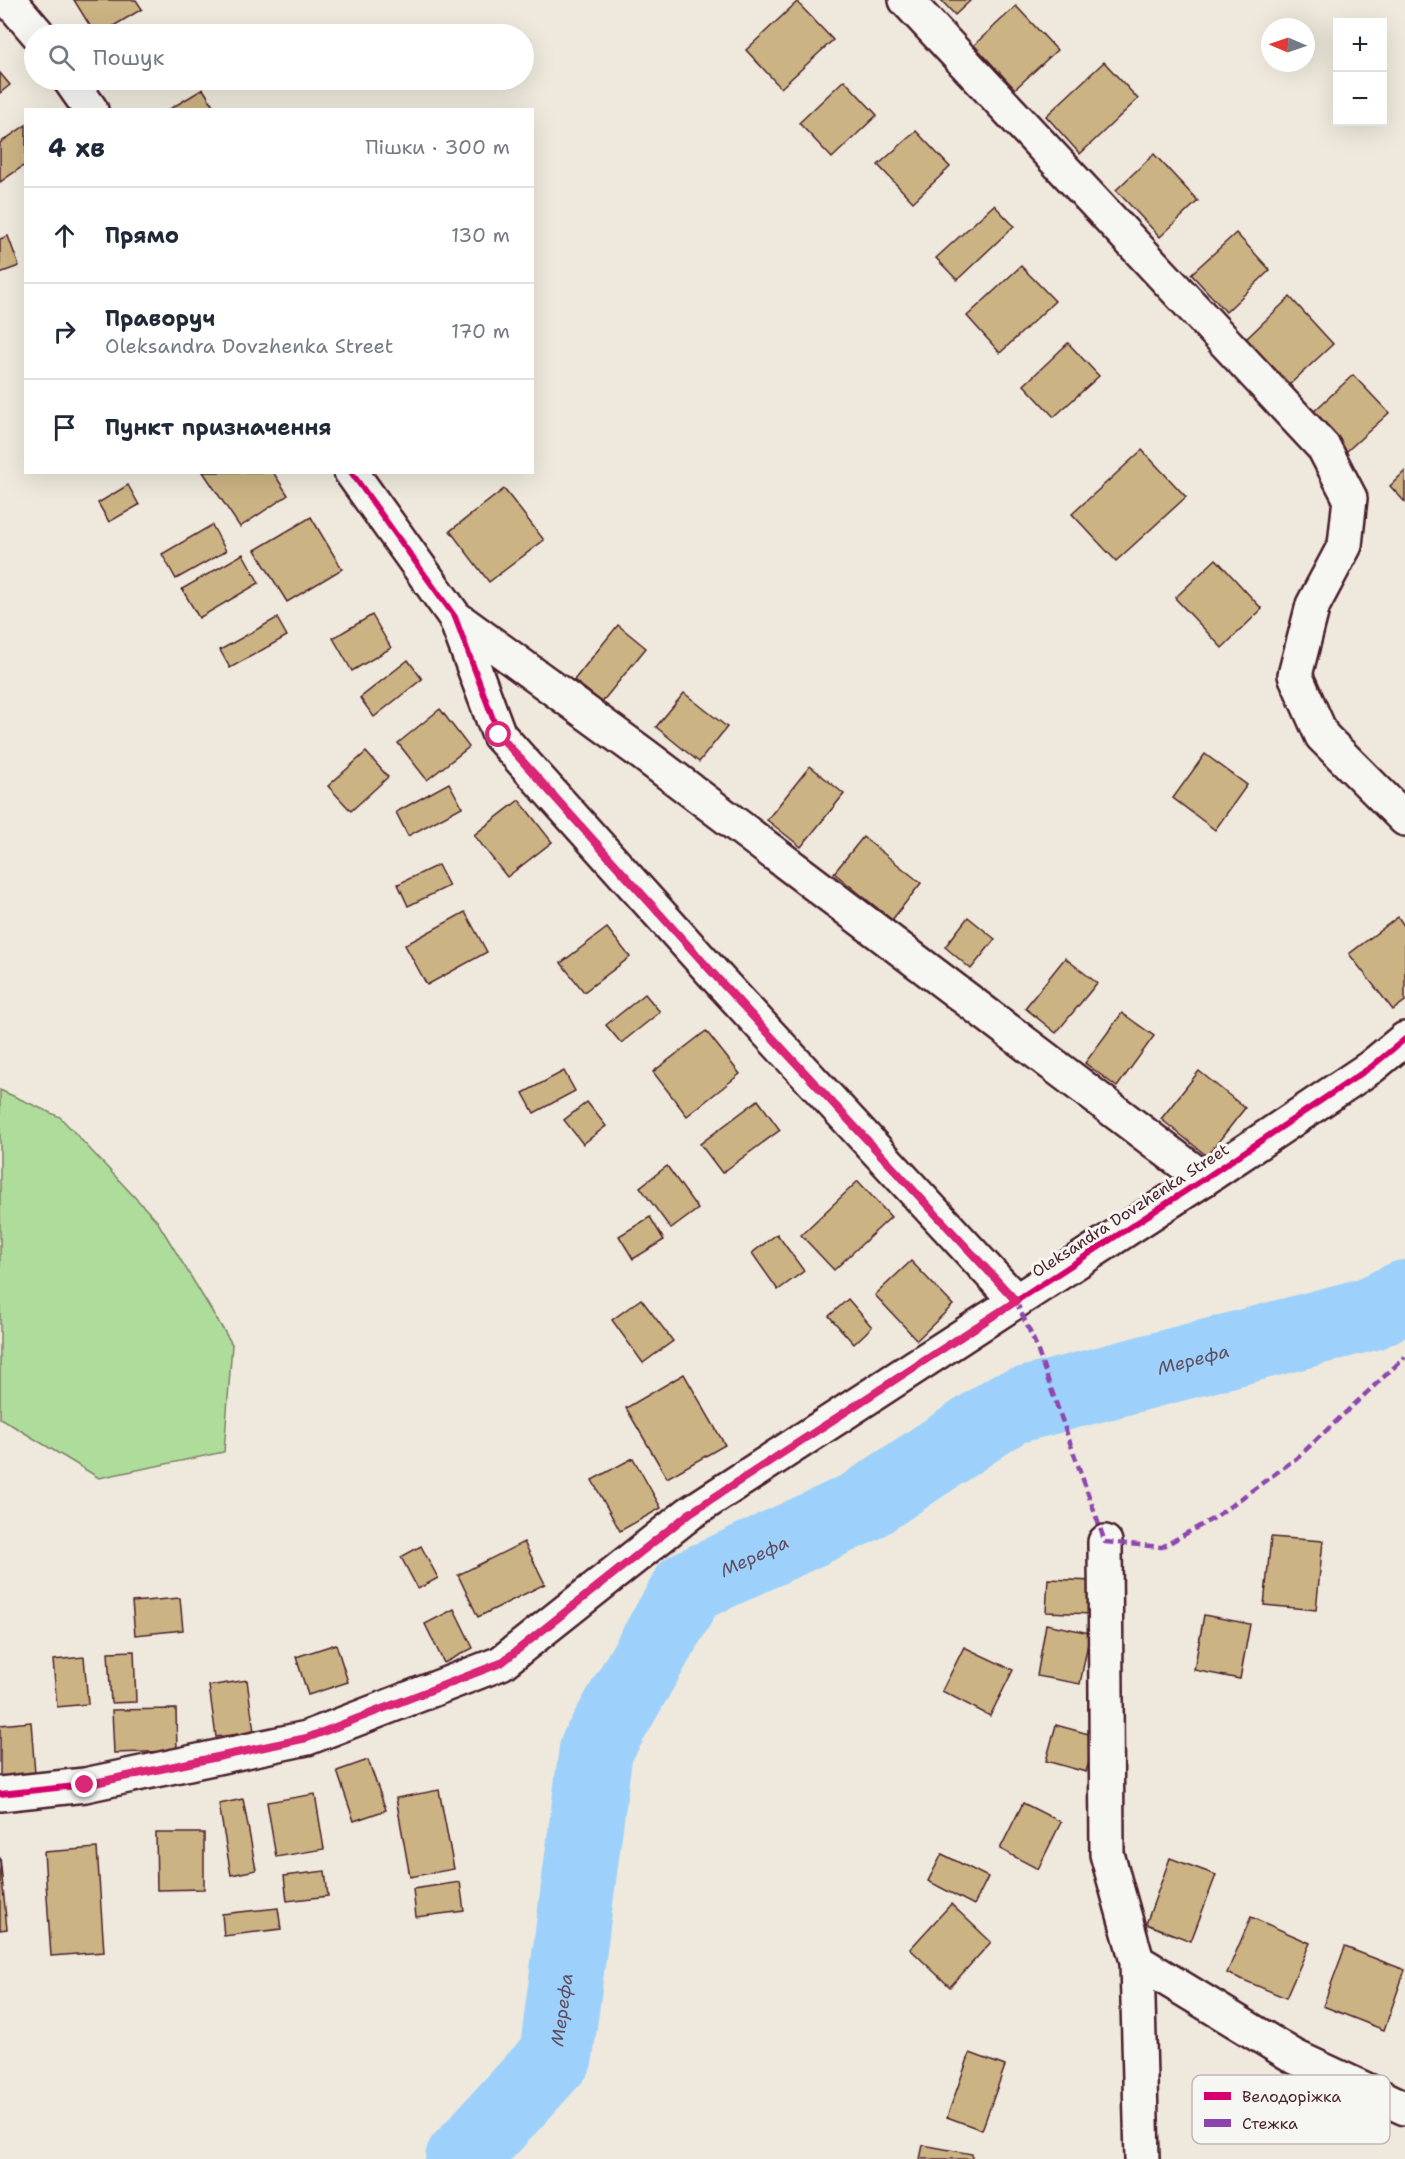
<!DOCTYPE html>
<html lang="uk">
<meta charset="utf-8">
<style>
:root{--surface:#fff;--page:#f2f2f3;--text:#1f2937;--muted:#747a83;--line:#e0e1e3}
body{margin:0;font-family:"Shantell Sans",sans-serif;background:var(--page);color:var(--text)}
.controls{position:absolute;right:18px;top:18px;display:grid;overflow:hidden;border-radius:0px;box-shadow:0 6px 24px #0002}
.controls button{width:54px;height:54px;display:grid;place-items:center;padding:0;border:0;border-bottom:2px solid var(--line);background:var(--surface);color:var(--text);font:30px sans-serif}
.compass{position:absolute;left:1261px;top:18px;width:54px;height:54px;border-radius:50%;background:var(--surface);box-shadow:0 6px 24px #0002;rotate:272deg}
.stop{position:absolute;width:18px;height:18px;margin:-14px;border:4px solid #db2777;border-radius:50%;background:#fff}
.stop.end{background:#db2777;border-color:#fff;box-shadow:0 2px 6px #0008}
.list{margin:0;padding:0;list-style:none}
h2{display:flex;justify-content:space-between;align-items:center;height:78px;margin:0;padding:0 24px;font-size:26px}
h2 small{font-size:20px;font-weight:400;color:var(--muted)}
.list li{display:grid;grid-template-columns:39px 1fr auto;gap:18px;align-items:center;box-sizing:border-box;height:96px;padding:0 24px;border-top:2px solid var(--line)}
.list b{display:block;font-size:22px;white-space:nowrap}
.list p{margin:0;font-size:20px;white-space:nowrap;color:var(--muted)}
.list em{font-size:20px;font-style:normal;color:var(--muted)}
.icon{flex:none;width:33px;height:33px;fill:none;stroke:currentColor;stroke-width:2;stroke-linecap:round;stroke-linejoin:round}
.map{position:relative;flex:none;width:1405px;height:2159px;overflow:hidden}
.search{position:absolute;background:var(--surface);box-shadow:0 6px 24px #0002;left:24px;top:24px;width:510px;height:66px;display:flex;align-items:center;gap:15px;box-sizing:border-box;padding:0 21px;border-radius:33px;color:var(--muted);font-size:22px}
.panel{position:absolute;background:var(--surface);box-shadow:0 6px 24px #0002;left:24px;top:108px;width:510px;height:366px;border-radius:0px}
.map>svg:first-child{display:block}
</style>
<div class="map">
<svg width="1405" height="2159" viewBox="0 0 1405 2159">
<rect width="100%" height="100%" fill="#eee9dc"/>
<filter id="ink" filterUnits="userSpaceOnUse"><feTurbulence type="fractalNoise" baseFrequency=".0167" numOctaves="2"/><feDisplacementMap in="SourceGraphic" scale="12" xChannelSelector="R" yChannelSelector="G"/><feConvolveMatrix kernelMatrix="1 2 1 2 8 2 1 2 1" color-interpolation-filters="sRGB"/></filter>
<g filter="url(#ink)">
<path fill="#aedc9b" stroke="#7c7e63" stroke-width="1.5" d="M 0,1090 L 60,1117 L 157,1221 L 232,1344 L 224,1452 L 99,1478 L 0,1418 Z"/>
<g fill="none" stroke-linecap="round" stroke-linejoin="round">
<path stroke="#9dd1fb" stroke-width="74" id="s1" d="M 462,2159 L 556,2056 L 596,1749 L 689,1587 L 861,1507 L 1009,1408 L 1369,1314 L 1405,1297"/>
</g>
<g fill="#ccb383" stroke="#4a1f2b" stroke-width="1.5">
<path d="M 74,0 L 136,0 L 142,9 L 100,34 L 95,34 Z"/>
<path d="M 941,0 L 971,0 L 955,15 Z"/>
<path d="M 797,2 L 833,40 L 781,88 L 746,50 Z"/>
<path d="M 1016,6 L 1057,50 L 1015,89 L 974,45 Z"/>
<path d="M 1104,62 L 1138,99 L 1080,154 L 1046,116 Z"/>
<path d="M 0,73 L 10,85 L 0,93 Z"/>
<path d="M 844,80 L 877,115 L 832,158 L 799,123 Z"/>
<path d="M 203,89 L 216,110 L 168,110 Z"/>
<path d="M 26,125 L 26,164 L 0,182 L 0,143 Z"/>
<path d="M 916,131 L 950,167 L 913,202 L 878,165 Z"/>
<path d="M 1154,154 L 1198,201 L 1160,237 L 1116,190 Z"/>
<path d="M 994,205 L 1014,226 L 957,280 L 936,258 Z"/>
<path d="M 1236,233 L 1270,270 L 1226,312 L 1191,274 Z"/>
<path d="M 8,236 L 19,266 L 0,273 L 0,239 Z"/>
<path d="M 1021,266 L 1055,301 L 1000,353 L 967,316 Z"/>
<path d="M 1290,297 L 1333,344 L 1288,386 L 1245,340 Z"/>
<path d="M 1068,343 L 1099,376 L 1054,417 L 1024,385 Z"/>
<path d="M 1353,375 L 1389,413 L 1347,451 L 1312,413 Z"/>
<path d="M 1142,450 L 1186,497 L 1116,561 L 1072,514 Z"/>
<path d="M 1405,471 L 1405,502 L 1390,486 Z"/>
<path d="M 203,472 L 273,472 L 288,495 L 240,527 Z"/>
<path d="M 128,485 L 139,505 L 109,522 L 98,503 Z"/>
<path d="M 504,489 L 544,540 L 489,582 L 450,531 Z"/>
<path d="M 311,517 L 342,569 L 287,602 L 255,550 Z"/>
<path d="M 212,525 L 226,551 L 176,579 L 162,554 Z"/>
<path d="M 243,554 L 259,583 L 199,618 L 182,589 Z"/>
<path d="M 1216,559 L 1262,609 L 1222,648 L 1175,598 Z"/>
<path d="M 372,615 L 391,648 L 352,671 L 333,638 Z"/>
<path d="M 277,618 L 287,636 L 230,668 L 220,650 Z"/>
<path d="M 618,625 L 646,648 L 602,702 L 574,680 Z"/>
<path d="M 408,660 L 422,679 L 374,717 L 360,698 Z"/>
<path d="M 684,693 L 727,727 L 699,762 L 656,727 Z"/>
<path d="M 440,709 L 469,747 L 427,780 L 398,743 Z"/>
<path d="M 366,752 L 388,777 L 351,811 L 328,786 Z"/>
<path d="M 1205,754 L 1247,785 L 1215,830 L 1173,798 Z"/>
<path d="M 810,766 L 844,794 L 801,847 L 767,820 Z"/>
<path d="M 449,783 L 462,807 L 408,836 L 396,812 Z"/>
<path d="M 519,800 L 552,842 L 507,877 L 474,835 Z"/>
<path d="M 863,837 L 921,883 L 892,920 L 834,873 Z"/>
<path d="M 438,865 L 449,886 L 408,906 L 398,884 Z"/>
<path d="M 465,912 L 487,952 L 427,985 L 405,945 Z"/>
<path d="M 968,917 L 995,939 L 971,969 L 945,947 Z"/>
<path d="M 1398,917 L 1405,927 L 1405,1001 L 1393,1010 L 1349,954 Z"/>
<path d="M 607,928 L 630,957 L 584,992 L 561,963 Z"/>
<path d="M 1065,958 L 1097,983 L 1056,1033 L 1025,1008 Z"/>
<path d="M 645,994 L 660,1012 L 621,1043 L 606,1025 Z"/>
<path d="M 1122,1013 L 1154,1036 L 1117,1087 L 1085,1063 Z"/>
<path d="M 706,1031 L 740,1074 L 687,1116 L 653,1072 Z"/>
<path d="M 564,1071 L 575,1091 L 534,1113 L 523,1093 Z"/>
<path d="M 1199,1071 L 1245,1108 L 1207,1156 L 1161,1119 Z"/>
<path d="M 758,1100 L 780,1130 L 722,1173 L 700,1144 Z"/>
<path d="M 587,1102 L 606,1126 L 583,1144 L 564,1120 Z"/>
<path d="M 667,1166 L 698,1209 L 671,1229 L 640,1187 Z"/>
<path d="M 858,1181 L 891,1217 L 834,1270 L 801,1235 Z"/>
<path d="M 650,1217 L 664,1240 L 633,1259 L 619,1236 Z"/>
<path d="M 777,1234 L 804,1271 L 778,1290 L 752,1253 Z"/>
<path d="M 911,1261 L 953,1305 L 917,1340 L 875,1295 Z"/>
<path d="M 641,1299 L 673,1341 L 643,1363 L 612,1320 Z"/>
<path d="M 848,1299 L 872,1327 L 854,1344 L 829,1316 Z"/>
<path d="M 684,1374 L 725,1445 L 667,1478 L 626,1408 Z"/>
<path d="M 633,1458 L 661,1508 L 620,1531 L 592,1480 Z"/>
<path d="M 1271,1537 L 1323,1541 L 1316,1610 L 1264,1605 Z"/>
<path d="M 524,1542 L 545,1584 L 478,1617 L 458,1575 Z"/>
<path d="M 421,1546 L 438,1578 L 418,1589 L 401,1557 Z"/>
<path d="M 1048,1579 L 1093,1581 L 1092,1614 L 1046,1612 Z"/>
<path d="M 180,1598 L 183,1630 L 135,1635 L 132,1602 Z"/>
<path d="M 454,1609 L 473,1648 L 444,1663 L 425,1624 Z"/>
<path d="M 1204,1615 L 1250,1624 L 1240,1679 L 1194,1670 Z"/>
<path d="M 1046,1624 L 1090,1633 L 1080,1684 L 1037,1676 Z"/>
<path d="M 336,1644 L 348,1682 L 308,1695 L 296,1657 Z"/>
<path d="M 964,1647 L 1013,1670 L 990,1716 L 942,1691 Z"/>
<path d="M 134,1651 L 136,1702 L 111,1703 L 108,1652 Z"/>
<path d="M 84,1657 L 88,1704 L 57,1707 L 53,1660 Z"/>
<path d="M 247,1680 L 254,1732 L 216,1737 L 209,1686 Z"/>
<path d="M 176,1709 L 177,1751 L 114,1753 L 112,1710 Z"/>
<path d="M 31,1722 L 35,1774 L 0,1777 L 0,1725 Z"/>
<path d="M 1056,1725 L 1096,1736 L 1086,1772 L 1046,1761 Z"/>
<path d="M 368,1760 L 386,1810 L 354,1821 L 337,1771 Z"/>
<path d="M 439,1790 L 454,1869 L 410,1877 L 396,1798 Z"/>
<path d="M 315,1794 L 324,1849 L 276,1857 L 267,1802 Z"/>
<path d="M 243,1799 L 256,1870 L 231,1875 L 219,1804 Z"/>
<path d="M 1023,1803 L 1061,1822 L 1038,1869 L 1000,1849 Z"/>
<path d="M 156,1833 L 204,1833 L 204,1889 L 157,1890 Z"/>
<path d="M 97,1848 L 104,1952 L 51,1956 L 44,1852 Z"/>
<path d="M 942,1854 L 988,1877 L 974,1905 L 928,1881 Z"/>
<path d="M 0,1857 L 7,1929 L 0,1930 Z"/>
<path d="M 1170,1858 L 1216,1875 L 1191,1941 L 1146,1924 Z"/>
<path d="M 325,1871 L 328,1896 L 287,1901 L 284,1876 Z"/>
<path d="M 460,1882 L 464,1911 L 416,1917 L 413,1889 Z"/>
<path d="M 951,1904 L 991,1942 L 950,1987 L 910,1949 Z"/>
<path d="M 278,1908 L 281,1929 L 224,1936 L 222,1914 Z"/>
<path d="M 1251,1917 L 1310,1943 L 1286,1998 L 1227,1973 Z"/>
<path d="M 1345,1947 L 1405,1970 L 1384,2030 L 1323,2006 Z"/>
<path d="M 970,2053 L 1005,2066 L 982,2130 L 947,2117 Z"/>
<path d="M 923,2145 L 972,2154 L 972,2159 L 920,2159 Z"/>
</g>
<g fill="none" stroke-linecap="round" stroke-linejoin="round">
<defs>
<g id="minor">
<path d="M 9,0 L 38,34"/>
<path d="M 906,0 L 1324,448 L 1350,498 L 1345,545 L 1313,605 L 1295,675 L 1322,736 L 1405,819"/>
<path d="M 70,80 L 91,110"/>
<path d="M 351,472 L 455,617 L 499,735 L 720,981 L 1016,1301"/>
<path d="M 455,617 L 643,754 L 1204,1179"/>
<path d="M 1105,1542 L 1107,1854 L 1137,1961 L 1295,2057 L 1405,2108"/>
<path d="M 0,1794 L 85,1785 L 307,1738 L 501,1663 L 690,1513 L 1204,1179 L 1371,1067 L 1405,1039"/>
<path d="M 1137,1961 L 1142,2159"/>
</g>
</defs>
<use href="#minor" stroke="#4a1f2b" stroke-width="38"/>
<use href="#minor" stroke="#f6f6f2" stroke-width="33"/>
<path stroke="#8e44ad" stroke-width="4.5" stroke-dasharray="9 4.5" stroke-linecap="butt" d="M 1016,1301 L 1035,1343 L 1105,1542 L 1162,1547 L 1214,1518 L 1298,1457 L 1405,1357"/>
<defs>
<g id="cycleway">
<path d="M 351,472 L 455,617 L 499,735 L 720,981 L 1016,1301"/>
<path d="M 0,1794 L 85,1785 L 307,1738 L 501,1663 L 690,1513 L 1204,1179 L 1371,1067 L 1405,1039"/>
</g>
</defs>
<use href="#cycleway" stroke="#f6f6f2" stroke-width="10"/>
<use href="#cycleway" stroke="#d6006c" stroke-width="6"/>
</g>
</g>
<g fill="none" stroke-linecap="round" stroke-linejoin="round" filter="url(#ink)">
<path stroke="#db2777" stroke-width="8" d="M 85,1785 L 307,1738 L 501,1663 L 690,1513 L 1016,1301 L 720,981 L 499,735"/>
</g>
<g text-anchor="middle" stroke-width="6" stroke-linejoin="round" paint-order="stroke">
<g font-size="16" fill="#4a1f2b" stroke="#f6f6f2">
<text transform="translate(1130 1210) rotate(-33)" y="6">Oleksandra Dovzhenka Street</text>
</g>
<g font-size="18" font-style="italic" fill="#5f4c5f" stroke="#f6f6f2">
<text dy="6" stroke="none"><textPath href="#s1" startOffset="1194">Мерефа</textPath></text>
<text dy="6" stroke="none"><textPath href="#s1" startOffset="708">Мерефа</textPath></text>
<text dy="6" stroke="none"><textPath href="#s1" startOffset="186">Мерефа</textPath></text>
</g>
</g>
<rect x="1192" y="2075" width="198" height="69" rx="9" fill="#f6f6f2" stroke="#c2b6b6" stroke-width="1.5"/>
<rect x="1204" y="2092" width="27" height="8" fill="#d6006c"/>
<rect x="1204" y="2119" width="27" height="8" fill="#8e44ad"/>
<g font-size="16" fill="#4a1f2b">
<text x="1242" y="2102">Велодоріжка</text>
<text x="1242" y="2129">Стежка</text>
</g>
</svg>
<div class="controls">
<button>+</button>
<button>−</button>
</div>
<svg class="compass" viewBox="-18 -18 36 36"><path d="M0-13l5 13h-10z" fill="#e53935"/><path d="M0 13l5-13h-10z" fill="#747a83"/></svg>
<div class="stop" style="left:499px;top:735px"></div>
<div class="stop end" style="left:85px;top:1785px"></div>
<div class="search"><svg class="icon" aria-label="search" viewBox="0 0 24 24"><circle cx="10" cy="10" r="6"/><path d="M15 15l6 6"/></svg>Пошук</div>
<section class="panel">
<h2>4 хв<small>Пішки · 300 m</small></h2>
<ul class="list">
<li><svg class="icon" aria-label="ahead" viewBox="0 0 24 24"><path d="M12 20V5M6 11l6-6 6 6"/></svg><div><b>Прямо</b></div><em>130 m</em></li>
<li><svg class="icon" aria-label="right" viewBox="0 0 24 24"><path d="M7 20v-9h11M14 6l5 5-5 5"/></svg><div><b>Праворуч</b><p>Oleksandra Dovzhenka Street</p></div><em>170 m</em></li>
<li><svg class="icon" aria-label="arrive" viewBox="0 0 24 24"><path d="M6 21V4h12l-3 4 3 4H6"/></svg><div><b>Пункт призначення</b></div></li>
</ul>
</section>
</div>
